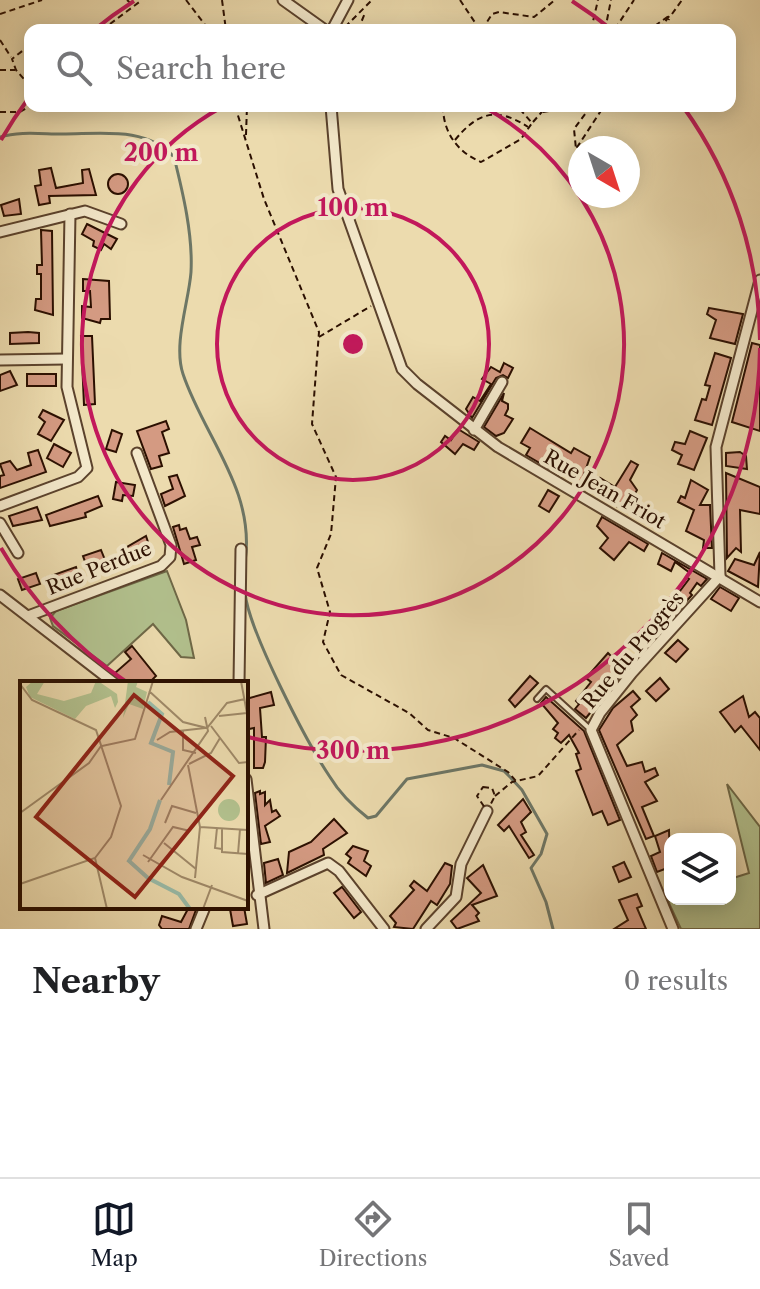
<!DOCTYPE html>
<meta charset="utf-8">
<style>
:root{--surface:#fff;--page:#f6f6f6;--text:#202124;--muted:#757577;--line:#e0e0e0;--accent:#111827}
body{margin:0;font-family:"Libre Caslon Text",serif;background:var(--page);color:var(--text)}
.controls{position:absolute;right:24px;bottom:24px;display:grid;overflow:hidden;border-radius:16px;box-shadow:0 4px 20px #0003}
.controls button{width:72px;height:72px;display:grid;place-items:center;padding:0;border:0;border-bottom:2px solid var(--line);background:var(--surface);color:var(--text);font:40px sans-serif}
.compass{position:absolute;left:568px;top:136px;width:72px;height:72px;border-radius:50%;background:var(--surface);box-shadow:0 4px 20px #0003;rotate:141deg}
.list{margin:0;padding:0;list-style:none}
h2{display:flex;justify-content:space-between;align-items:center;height:104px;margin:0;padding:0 32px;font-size:34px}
h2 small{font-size:26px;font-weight:400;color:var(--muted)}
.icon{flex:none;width:44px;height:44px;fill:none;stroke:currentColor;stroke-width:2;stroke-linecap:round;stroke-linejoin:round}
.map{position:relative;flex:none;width:760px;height:929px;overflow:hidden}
.search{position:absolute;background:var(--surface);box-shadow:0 4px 20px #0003;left:24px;right:24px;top:24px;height:88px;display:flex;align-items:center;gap:20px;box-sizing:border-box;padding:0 28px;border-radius:16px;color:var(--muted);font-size:30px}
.sheet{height:248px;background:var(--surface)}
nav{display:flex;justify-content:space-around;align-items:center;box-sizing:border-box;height:112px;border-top:2px solid var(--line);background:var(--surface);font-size:22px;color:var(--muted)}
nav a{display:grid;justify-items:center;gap:4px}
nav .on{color:var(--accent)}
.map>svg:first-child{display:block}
</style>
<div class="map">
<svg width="760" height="929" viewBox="0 0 760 929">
<rect width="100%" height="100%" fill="#ecdbae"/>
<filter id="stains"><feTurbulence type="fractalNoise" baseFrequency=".0025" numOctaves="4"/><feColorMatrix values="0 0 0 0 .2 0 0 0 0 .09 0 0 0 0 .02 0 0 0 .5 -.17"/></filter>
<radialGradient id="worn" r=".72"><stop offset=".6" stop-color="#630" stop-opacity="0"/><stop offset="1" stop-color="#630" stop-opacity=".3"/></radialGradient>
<g fill="#b2c18e" stroke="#6e6847" stroke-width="2">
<path d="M 167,571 L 186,620 L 194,658 L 181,657 L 153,624 L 107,666 L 53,626 L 50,618 L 56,611 Z"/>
<path d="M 727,784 L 760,827 L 760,929 L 681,929 L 668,901 L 730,899 L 730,879 L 749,873 Z"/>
</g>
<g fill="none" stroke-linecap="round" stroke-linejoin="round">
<g stroke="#6d7665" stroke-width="3">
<path d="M 0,137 C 19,131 42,134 62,134 C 101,134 146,126 174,157 C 183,193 193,235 191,272 C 189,301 173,344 183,374 C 204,437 256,490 245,562"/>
<path d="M 245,593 C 249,631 307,743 330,777 C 339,792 354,807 368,818 L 376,816 L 407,779 L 482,765 L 504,771 L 511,778 L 522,790 L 547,834 L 541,854 L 531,868 L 546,902 L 553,929"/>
</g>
</g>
<g fill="#d49a82" stroke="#2b0f00" stroke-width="2">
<path d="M 51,168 L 56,188 L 83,183 L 82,170 L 89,169 L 96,195 L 49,196 L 50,203 L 39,205 L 35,186 L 41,185 L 39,170 Z"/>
<circle cx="118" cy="184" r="10"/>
<path d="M 19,199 L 21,214 L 4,216 L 1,205 Z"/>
<path d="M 87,224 L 117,239 L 111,249 L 104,244 L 101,250 L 93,246 L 94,241 L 82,234 Z"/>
<path d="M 41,230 L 52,231 L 53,315 L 35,310 L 36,299 L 41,299 L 41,274 L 37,274 L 37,265 L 42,265 Z"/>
<path d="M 83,279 L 109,281 L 110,319 L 101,319 L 100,323 L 82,318 L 82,306 L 91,307 L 90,291 L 83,291 Z"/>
<path d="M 709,308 L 743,314 L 735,344 L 710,338 L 716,320 L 707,314 Z"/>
<path d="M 28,332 L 39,333 L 39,343 L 10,344 L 10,333 Z"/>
<path d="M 81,336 L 92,336 L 95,404 L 84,405 Z"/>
<path d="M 752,343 L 760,345 L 760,431 L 732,422 Z"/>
<path d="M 715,353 L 731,358 L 712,425 L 695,420 L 702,399 L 706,400 L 710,386 L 705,385 Z"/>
<path d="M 504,363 L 513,368 L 508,378 L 503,375 L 496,378 L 472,418 L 466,409 L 473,397 L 480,401 L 491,384 L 482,379 L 491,367 L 500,372 Z"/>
<path d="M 10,371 L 17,385 L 0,391 L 0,375 Z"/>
<rect x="27" y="374" width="29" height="12"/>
<path d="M 504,393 L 502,401 L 508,404 L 508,409 L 505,415 L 513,419 L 504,433 L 496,436 L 484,427 Z"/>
<path d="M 43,410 L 64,420 L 51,441 L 38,434 L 45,422 L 39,417 Z"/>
<path d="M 166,421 L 169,429 L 162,432 L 169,453 L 159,456 L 162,466 L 151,469 L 137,431 Z"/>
<path d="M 530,428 L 571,453 L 574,448 L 590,457 L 581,483 L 567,475 L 571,468 L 556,458 L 550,469 L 526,455 L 530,448 L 521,443 Z"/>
<path d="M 458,429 L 479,442 L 474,450 L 463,444 L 455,454 L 441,442 L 445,436 L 451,440 Z"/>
<path d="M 112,430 L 122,434 L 116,452 L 106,449 Z"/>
<path d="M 690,431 L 707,438 L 694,470 L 678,464 L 682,455 L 672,450 L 675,442 L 685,444 Z"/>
<path d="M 54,444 L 71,453 L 63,467 L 47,458 Z"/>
<path d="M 38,450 L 46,472 L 0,488 L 0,476 L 4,475 L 0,464 L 10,461 L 17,470 L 31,465 L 28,453 Z"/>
<path d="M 740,452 L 746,456 L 747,469 L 726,466 L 726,453 Z"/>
<path d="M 631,461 L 638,465 L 630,480 L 637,490 L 625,511 L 613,504 L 615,500 L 595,487 L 600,478 L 615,487 Z"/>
<path d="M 726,473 L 760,487 L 760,514 L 740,510 L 741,552 L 736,548 L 727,558 Z"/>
<path d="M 177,475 L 185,496 L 165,506 L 161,494 L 173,489 L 169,477 Z"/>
<path d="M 691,480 L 708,490 L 700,505 L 710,505 L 712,548 L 703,548 L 704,540 L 686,531 L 694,510 L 678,502 L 681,496 L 685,498 Z"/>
<path d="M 116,482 L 135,485 L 133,496 L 123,495 L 122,501 L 113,499 Z"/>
<path d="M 548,490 L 559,496 L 549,512 L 539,506 Z"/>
<path d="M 98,496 L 102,506 L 85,513 L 86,517 L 50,526 L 46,515 Z"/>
<path d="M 37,507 L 42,520 L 13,526 L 9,516 Z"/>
<path d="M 602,517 L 648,544 L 644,551 L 629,542 L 614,560 L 600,548 L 608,538 L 597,526 Z"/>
<path d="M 179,525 L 180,530 L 186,528 L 190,539 L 197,537 L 200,545 L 192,547 L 196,560 L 184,564 L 173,527 Z"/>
<path d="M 146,536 L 152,554 L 131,558 L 127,547 Z"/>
<path d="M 101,550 L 105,560 L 87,567 L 83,556 Z"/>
<path d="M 760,552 L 758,587 L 728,571 L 735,559 L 754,565 Z"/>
<path d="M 662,553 L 707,579 L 701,586 L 697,583 L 690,593 L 692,595 L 651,641 L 646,636 L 689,579 L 686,577 L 690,573 L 675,562 L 671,571 L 658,564 Z"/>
<path d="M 76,567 L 79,577 L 49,589 L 45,578 Z"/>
<path d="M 36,573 L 40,584 L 22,590 L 18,579 Z"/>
<path d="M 720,587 L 739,598 L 731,611 L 711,599 Z"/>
<path d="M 678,640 L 688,649 L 676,662 L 665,653 Z"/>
<path d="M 132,646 L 156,676 L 149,683 L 124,683 L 115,673 L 131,659 L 125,652 Z"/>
<path d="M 608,653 L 625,670 L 586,718 L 575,709 L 579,704 L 576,701 L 591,682 L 586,678 Z"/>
<path d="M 530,676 L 538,683 L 515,707 L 509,700 Z"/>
<path d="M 660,678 L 669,689 L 656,701 L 646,691 Z"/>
<path d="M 633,691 L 640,699 L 631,707 L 637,715 L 631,721 L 633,731 L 617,745 L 627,766 L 642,762 L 645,772 L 655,768 L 658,775 L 645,782 L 657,801 L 642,807 L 654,836 L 646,839 L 599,730 L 613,708 Z"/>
<path d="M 271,692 L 274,705 L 260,708 L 262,737 L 266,737 L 265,762 L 263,768 L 254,768 L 254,728 L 249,729 L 246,699 Z"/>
<path d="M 743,696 L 749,717 L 755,712 L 760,718 L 760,750 L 741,726 L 735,732 L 720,712 Z"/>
<path d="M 546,697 L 584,731 L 620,820 L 608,825 L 602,811 L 593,815 L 576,771 L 581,769 L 576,754 L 579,753 L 569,735 L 561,743 L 555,738 L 558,733 L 553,729 L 558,723 L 541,703 Z"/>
<path d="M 260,791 L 260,794 L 265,792 L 265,805 L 270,800 L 272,812 L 276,810 L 280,816 L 265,826 L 270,842 L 261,844 L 255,793 Z"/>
<path d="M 523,799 L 531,812 L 521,822 L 526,832 L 521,835 L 534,855 L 529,858 L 509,826 L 504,831 L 498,825 Z"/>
<path d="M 334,819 L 347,833 L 323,849 L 324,855 L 287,873 L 289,852 L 311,842 Z"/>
<path d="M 669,830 L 670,867 L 657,872 L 651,856 L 660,852 L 655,836 Z"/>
<path d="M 353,846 L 368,851 L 364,861 L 371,866 L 366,876 L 348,863 L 351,858 L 346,854 Z"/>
<path d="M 278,859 L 283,875 L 266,883 L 264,863 Z"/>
<path d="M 624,862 L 631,877 L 619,882 L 613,867 Z"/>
<path d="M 445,863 L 452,866 L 450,884 L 437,905 L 431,901 L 413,929 L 394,927 L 396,923 L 390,916 L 414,890 L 410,886 L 414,881 L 427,891 Z"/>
<path d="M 483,865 L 497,896 L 472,905 L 479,913 L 476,916 L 479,921 L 457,929 L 451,921 L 481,893 L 467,878 Z"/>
<path d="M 342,887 L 361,912 L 354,918 L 334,893 Z"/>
<path d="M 637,894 L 642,906 L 637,908 L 646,929 L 614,929 L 628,920 L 619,900 Z"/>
<path d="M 189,907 L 197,907 L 189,929 L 162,929 L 159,925 L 162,916 L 181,922 Z"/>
<path d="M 244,907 L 247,924 L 233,926 L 230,909 Z"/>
</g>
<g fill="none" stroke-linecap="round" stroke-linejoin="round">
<defs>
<path id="lane" d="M 537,699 L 546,689 L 591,730"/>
<g id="street">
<path d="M 283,0 L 325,30"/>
<path d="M 332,30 L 348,0"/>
<path d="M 331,106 L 338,189 L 402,369 L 417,384 L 498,447 L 760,602"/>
<path d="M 0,232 L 85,211 L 121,224"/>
<path d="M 0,360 L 66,359"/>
<path d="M 474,430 L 502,382"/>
<path d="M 0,506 L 78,477 L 87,468 L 67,387 L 70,214"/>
<path d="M 0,523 L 18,553"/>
<path d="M 720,576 L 716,447 L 760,280"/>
<path d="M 0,595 L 114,683"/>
<path d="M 28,616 L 161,566 L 170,557 L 171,545 L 137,453"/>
<path d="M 239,683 L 241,549"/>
<path d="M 246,779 L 264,929"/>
<path d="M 257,895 L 328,863 L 339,871 L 384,929"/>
<path d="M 196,929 L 205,907"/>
<path d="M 426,929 L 456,897 L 461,864 L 487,811"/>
<path d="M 673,929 L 591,730 L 600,713 L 632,673 L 720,576"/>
</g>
</defs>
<use href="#lane" stroke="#5b422c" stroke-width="8"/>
<use href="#street" stroke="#5b422c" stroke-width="13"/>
<g stroke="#2b0f00" stroke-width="2" stroke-dasharray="6 4" stroke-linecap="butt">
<path d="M 127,0 L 134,6"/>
<path d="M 186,0 L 209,30"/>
<path d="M 222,0 L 226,30"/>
<path d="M 460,0 L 480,30"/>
<path d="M 0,14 L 42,0"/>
<path d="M 672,14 L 682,0"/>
<path d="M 345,27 L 372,0"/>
<path d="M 615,29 L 634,0"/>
<path d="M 102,30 L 142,0"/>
<path d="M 358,30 L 365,13"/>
<path d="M 482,30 L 492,14 L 499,12 L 534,17 L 555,0"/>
<path d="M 591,30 L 598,0"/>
<path d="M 605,30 L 611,0"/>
<path d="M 615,30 L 656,25 L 670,15 L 659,30"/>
<path d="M 667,30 L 669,19"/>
<path d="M 0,40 L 11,57"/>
<path d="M 30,45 L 12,59 L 16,70 L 30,86"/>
<path d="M 0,70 L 15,70"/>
<path d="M 235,106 L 264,199 L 319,332 L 312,424 L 336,477 L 331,534 L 317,568 L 330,612 L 323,642 L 341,675 L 409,713 L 428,730 L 454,738 L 508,772 L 516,781"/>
<path d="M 443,106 C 443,132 457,152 481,162 L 521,139 L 532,123 L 517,106"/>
<path d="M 591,106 L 574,129 L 576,149 L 604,106"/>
<path d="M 0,112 L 20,112 L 30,106"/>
<path d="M 543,112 L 582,106"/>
<path d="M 533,122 L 547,106"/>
<path d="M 246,135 L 247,106"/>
<path d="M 455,140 C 477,113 496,106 528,127"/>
<path d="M 319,337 L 371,306"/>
<path d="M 483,787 L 492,788 L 495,796 L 487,811 L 477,796 Z"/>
<path d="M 495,796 L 512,782 L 538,776 L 579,730"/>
</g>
<use href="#lane" stroke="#f3e8ca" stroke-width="4"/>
<use href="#street" stroke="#f3e8ca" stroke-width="9"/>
</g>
<g fill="none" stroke="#c2185b" stroke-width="4">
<circle cx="353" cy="344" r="136"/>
<path d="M484 107A271 271 0 1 1 222 107"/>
<path d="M760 348A407 407 0 0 1 248 737M125 681A407 407 0 0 1 1 548M1 140A407 407 0 0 1 28 99M94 30A407 407 0 0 1 134 1M572 1A407 407 0 0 1 612 30M684 108A407 407 0 0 1 760 340"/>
</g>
<g text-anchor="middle" stroke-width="8" stroke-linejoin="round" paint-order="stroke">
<g font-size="20" fill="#2b0f00" stroke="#f3e8ca">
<text transform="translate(605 489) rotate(30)" y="7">Rue Jean Friot</text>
<text transform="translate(99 568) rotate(-22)" y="7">Rue Perdue</text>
<text transform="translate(633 650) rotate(-50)" y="7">Rue du Progrès</text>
</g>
</g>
<g transform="translate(20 681)">
<rect width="228" height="228" fill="#ecdbae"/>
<path d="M 13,0 L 25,0 L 17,13 L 44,20 L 71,12 L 76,0 L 81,2 L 97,13 L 98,21 L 95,27 L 91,15 L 66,25 L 55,38 L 10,16 L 6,6 ZM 108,0 L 118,0 L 116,6 L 127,11 L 123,28 L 109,23 L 103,37 ZM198 129a11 11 0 1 1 22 0a11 11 0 1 1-22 0Z" fill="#b2c18e"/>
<path fill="none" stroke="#99bba8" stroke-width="4" d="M 128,21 L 142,33 L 131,62 L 153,71 L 149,104M 140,119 L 130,148 L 109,180 L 128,197 L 159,213 L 170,228"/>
<path fill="none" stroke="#9f8968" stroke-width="2" d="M 221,0 L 228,38M 0,3 L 12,19 L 76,49 L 101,125 L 91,156 L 75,177 L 0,203M 129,10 L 163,41 L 187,47 L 207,22 L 225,18M 199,35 L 227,32M 191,45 L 219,82 L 228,81M 163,49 L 163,69 L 176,72M 137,59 L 150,51 L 185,47M 82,65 L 115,58 L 133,0M 169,83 L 191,72 L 200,57M 168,84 L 180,146 L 175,197M 141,119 L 188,50 L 185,36M 0,132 L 69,82 L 81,65M 145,142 L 152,125 L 176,132M 180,146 L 228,149M 197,147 L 195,167 L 202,168M 202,148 L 202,171 L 228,173M 144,162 L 176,188M 218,173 L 220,148M 123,174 L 162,196 L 228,220M 75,177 L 87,228M 128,181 L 153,146 L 170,150M 183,228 L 192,204"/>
<path fill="#8f2418" fill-opacity="0.15" stroke="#8f2418" stroke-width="4" d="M 114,14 L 213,95 L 115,216 L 16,136 Z"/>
<rect width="228" height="228" fill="none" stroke="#2b0f00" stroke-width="4"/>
</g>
<circle cx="353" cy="344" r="12" fill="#c2185b" stroke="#f3e8ca" stroke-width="4"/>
<g font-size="24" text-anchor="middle" font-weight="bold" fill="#c2185b" stroke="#f3e8ca" stroke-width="8" stroke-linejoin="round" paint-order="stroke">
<text x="161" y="161">200 m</text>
<text x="353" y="216">100 m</text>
<text x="353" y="759">300 m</text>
</g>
<rect width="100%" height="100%" filter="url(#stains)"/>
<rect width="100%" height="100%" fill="url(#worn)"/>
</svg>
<div class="controls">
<button><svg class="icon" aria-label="layers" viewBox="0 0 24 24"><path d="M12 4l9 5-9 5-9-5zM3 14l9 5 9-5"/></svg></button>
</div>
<svg class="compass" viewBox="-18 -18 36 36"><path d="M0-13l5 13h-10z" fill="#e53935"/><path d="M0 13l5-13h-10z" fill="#757577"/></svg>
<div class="search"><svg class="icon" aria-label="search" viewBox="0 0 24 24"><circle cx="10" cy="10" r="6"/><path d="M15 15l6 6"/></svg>Search here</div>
</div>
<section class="sheet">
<h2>Nearby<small>0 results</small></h2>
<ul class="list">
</ul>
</section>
<nav>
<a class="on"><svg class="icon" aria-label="map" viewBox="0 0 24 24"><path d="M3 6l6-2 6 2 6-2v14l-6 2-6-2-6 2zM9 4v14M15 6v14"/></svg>Map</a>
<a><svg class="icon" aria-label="directions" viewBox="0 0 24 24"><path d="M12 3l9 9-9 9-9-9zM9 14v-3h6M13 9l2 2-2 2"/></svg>Directions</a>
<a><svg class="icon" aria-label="saved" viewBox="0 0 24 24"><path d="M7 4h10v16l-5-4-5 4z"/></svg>Saved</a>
</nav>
